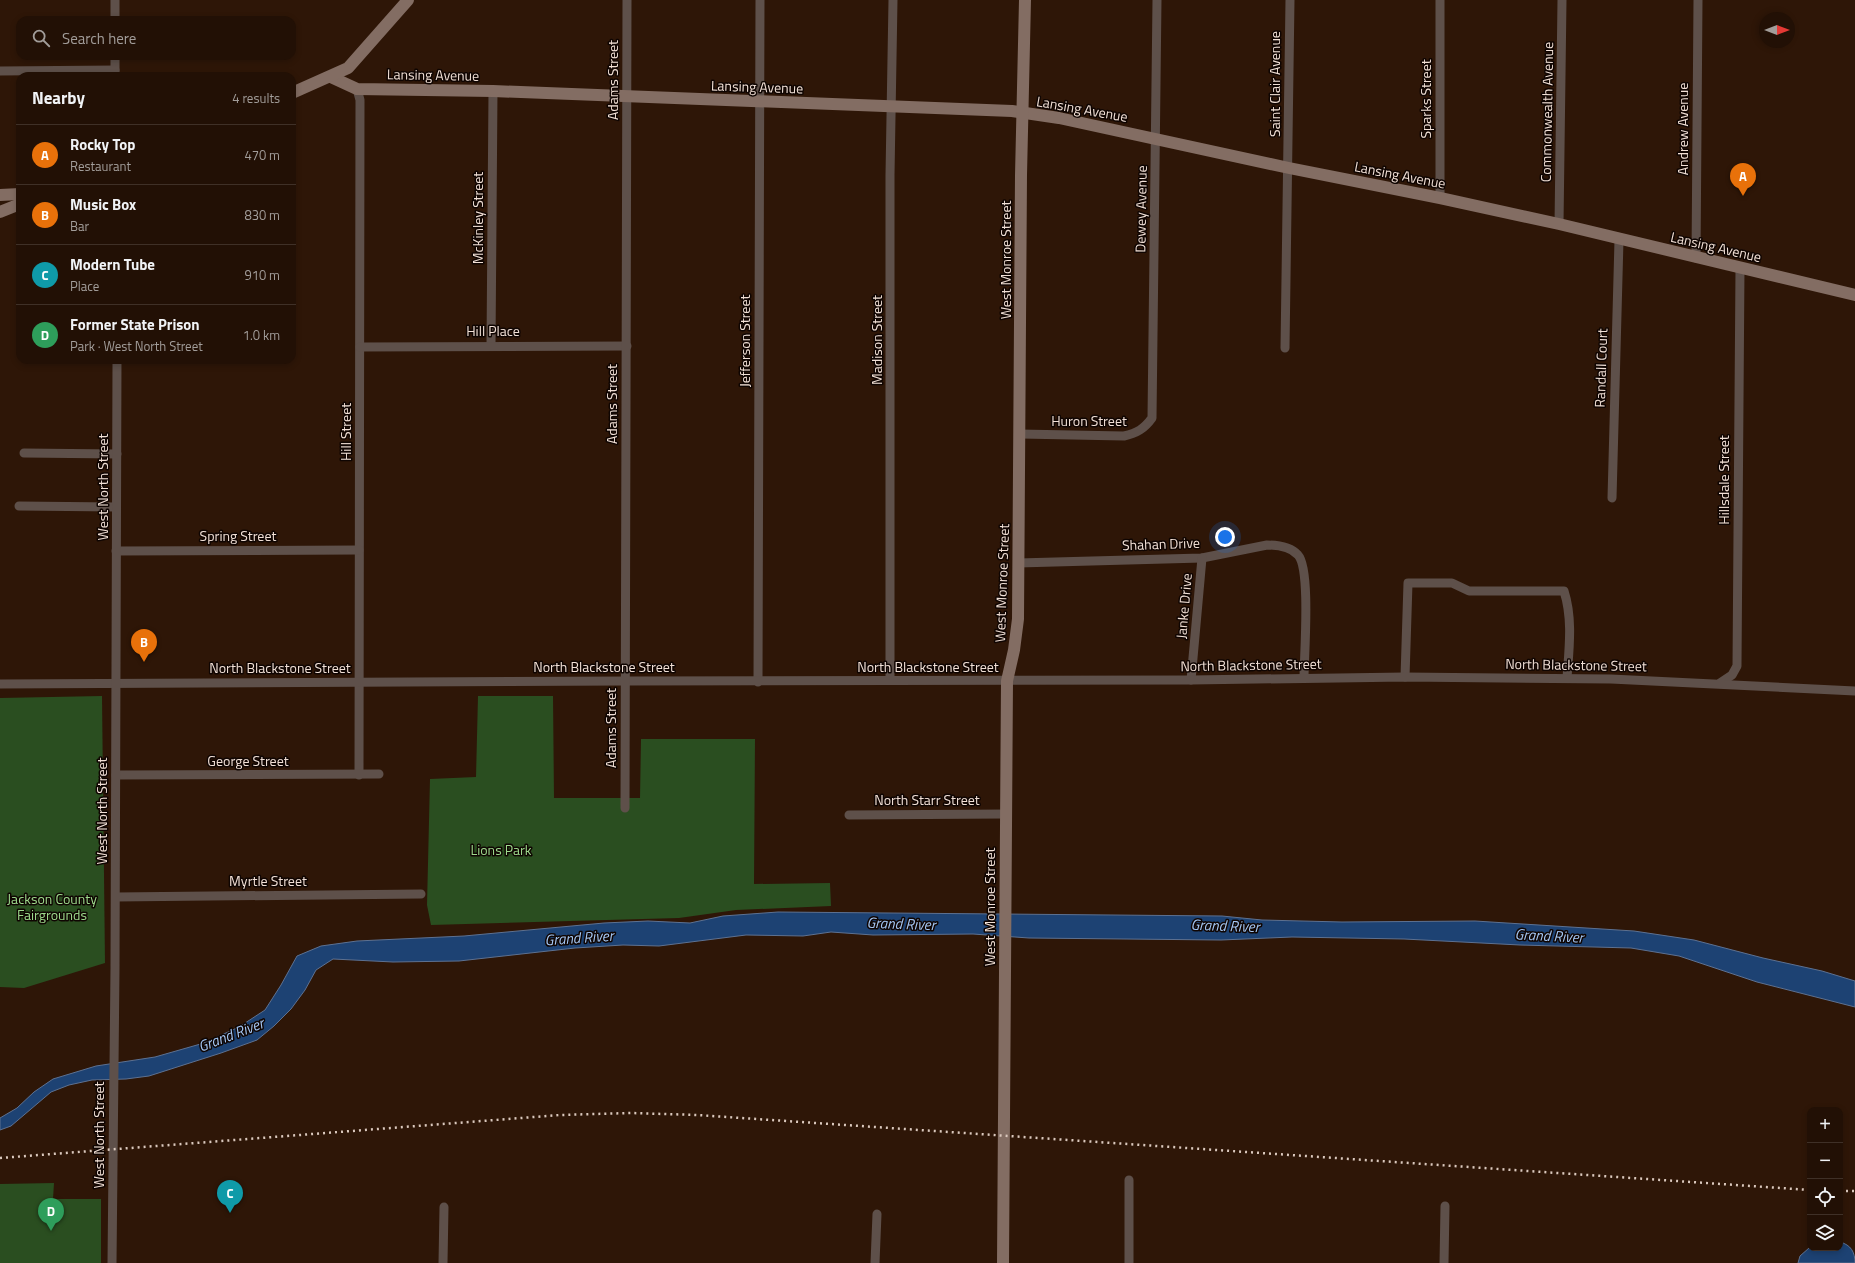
<!DOCTYPE html>
<meta charset="utf-8">
<style>
:root{--surface:#221005;--page:#2e1e13;--text:#f1f3f6;--muted:#a29d9a;--line:#3f3027;--accent:#59c8e5}
body{margin:0;font-family:"Titillium Web",sans-serif;background:var(--page);color:var(--text)}
.controls{position:absolute;right:12px;bottom:12px;display:grid;overflow:hidden;border-radius:8px;box-shadow:0 2px 6px #0003}
.controls button{width:36px;height:36px;display:grid;place-items:center;padding:0;border:0;border-bottom:1px solid var(--line);background:var(--surface);color:var(--text);font:20px sans-serif}
.compass{position:absolute;left:1759px;top:12px;width:36px;height:36px;border-radius:50%;background:var(--surface);box-shadow:0 2px 6px #0003;rotate:90deg}
.you{position:absolute;left:1225px;top:537px;width:14px;height:14px;margin:-10px;border:3px solid #fff;border-radius:50%;background:#1a73e8;box-shadow:0 0 0 6px #1a73e833}
.badge{display:grid;place-items:center;width:26px;height:26px;border-radius:50%;background:var(--accent);color:#fff;font-size:13px;font-weight:700}
.pin{position:absolute;translate:-50% -33px;filter:drop-shadow(0 1px 2px #0008)}
.pin::after{content:'';position:absolute;top:21px;width:14px;height:12px;background:inherit;clip-path:polygon(0 0,100% 0,50% 100%)}
.list{margin:0;padding:0;list-style:none}
h2{display:flex;justify-content:space-between;align-items:center;height:52px;margin:0;padding:0 16px;font-size:17px}
h2 small{font-size:13px;font-weight:400;color:var(--muted)}
.list li{display:grid;grid-template-columns:26px 1fr auto;gap:12px;align-items:center;box-sizing:border-box;height:60px;padding:0 16px;border-top:1px solid var(--line)}
.list b{display:block;font-size:15px;white-space:nowrap}
.list p{margin:0;font-size:13px;white-space:nowrap;color:var(--muted)}
.list em{font-size:13px;font-style:normal;color:var(--muted)}
.icon{flex:none;width:22px;height:22px;fill:none;stroke:currentColor;stroke-width:2;stroke-linecap:round;stroke-linejoin:round}
.map{position:relative;flex:none;width:1855px;height:1263px;overflow:hidden}
.search{position:absolute;background:var(--surface);box-shadow:0 2px 6px #0003;left:16px;top:16px;width:280px;height:44px;display:flex;align-items:center;gap:10px;box-sizing:border-box;padding:0 14px;border-radius:12px;color:var(--muted);font-size:15px}
.panel{position:absolute;background:var(--surface);box-shadow:0 2px 6px #0003;left:16px;top:72px;width:280px;height:292px;border-radius:12px}
.map>svg:first-child{display:block}
</style>
<div class="map">
<svg width="1855" height="1263" viewBox="0 0 1855 1263">
<rect width="100%" height="100%" fill="#2e1607"/>
<g fill="#2a4e20">
<path d="M 102,696 L 105,963 L 24,988 L 0,987 L 0,698 Z"/>
<path d="M 478,696 L 553,696 L 554,798 L 640,798 L 641,739 L 755,739 L 754,884 L 830,883 L 831,906 L 736,910 L 679,918 L 431,925 L 427,905 L 430,779 L 476,777 Z"/>
<path d="M 54,1183 L 53,1199 L 101,1199 L 101,1263 L 0,1263 L 0,1184 Z"/>
</g>
<g fill="#1d4273" stroke="#5d7191">
<path d="M 778,912 L 1222,916 L 1262,920 L 1342,922 L 1475,921 L 1634,931 L 1694,940 L 1763,958 L 1822,971 L 1855,981 L 1855,1007 L 1757,982 L 1679,956 L 1631,948 L 1520,945 L 1404,939 L 1292,937 L 1221,940 L 1029,938 L 973,934 L 873,935 L 831,932 L 803,936 L 746,935 L 659,946 L 623,945 L 575,948 L 459,961 L 393,962 L 333,959 L 316,970 L 305,990 L 291,1009 L 274,1026 L 257,1040 L 221,1053 L 149,1076 L 126,1079 L 92,1080 L 69,1085 L 51,1092 L 11,1126 L 0,1130 L 0,1118 L 17,1108 L 34,1092 L 53,1079 L 96,1066 L 155,1057 L 204,1043 L 239,1027 L 265,1010 L 281,985 L 297,956 L 321,946 L 357,941 L 464,936 L 604,923 L 648,921 L 690,923 L 723,916 Z"/>
<path d="M 1840,1242 C 1851,1245 1855,1252 1855,1263 L 1798,1263 L 1800,1256 L 1809,1248 L 1840,1248 Z"/>
</g>
<g fill="none" stroke-linecap="round" stroke-linejoin="round">
<g stroke="#5e504a" stroke-width="9">
<path d="M 1440,0 L 1440,198"/>
<path d="M 115,20 L 115,0"/>
<path d="M 115,56 L 115,76"/>
<path d="M 0,71 L 115,70"/>
<path d="M 357,89 L 360,100 L 359,775"/>
<path d="M 1559,224 L 1562,0"/>
<path d="M 1696,258 L 1698,0"/>
<path d="M 491,345 L 493,91"/>
<path d="M 360,347 L 627,346"/>
<path d="M 1285,348 L 1290,0"/>
<path d="M 1020,434 L 1124,436 C 1137,433 1144,429 1152,418 L 1157,0"/>
<path d="M 24,453 L 117,454"/>
<path d="M 1612,498 L 1619,240"/>
<path d="M 19,506 L 116,507"/>
<path d="M 116,551 L 359,550"/>
<path d="M 1018,563 L 1202,558 L 1267,545 C 1277,545 1291,547 1298,555 C 1311,569 1304,656 1304,678"/>
<path d="M 1405,677 L 1408,583 L 1452,583 L 1469,591 L 1564,591 C 1573,619 1569,649 1567,678"/>
<path d="M 890,680 L 890,175 L 893,0"/>
<path d="M 1191,680 L 1202,558"/>
<path d="M 758,682 L 760,0"/>
<path d="M 1720,683 L 1732,675 L 1737,666 L 1740,268"/>
<path d="M 0,684 L 626,681 L 1191,680 L 1405,677 L 1611,679 L 1855,691"/>
<path d="M 116,775 L 379,774"/>
<path d="M 625,808 L 627,0"/>
<path d="M 849,815 L 1005,814"/>
<path d="M 116,897 L 421,894"/>
<path d="M 1129,1180 L 1129,1263"/>
<path d="M 112,1263 L 115,968 L 117,360"/>
<path d="M 443,1263 L 444,1207"/>
<path d="M 875,1263 L 877,1214"/>
<path d="M 1444,1263 L 1445,1206"/>
</g>
<g stroke="#836d63" stroke-width="12">
<path d="M 331,77 L 357,89 L 493,91 L 1012,111 L 1059,118 L 1289,168 L 1440,198 L 1559,224 L 1855,295"/>
<path d="M 292,93 L 348,68 L 408,0"/>
<path d="M 0,195 L 20,194"/>
<path d="M 0,212 L 20,204"/>
<path d="M 1003,1263 L 1007,681 L 1014,650 L 1018,619 L 1021,175 L 1025,0"/>
</g>
<g stroke="#dbc9be" stroke-width="2.5" stroke-dasharray="2 4" stroke-linecap="butt">
<path d="M 0,1158 L 560,1115 L 631,1113 L 697,1115 L 1810,1190"/>
<path d="M 1840,1191 L 1855,1191"/>
</g>
</g>
<g text-anchor="middle" stroke-width="3" stroke-linejoin="round" paint-order="stroke">
<g font-size="14" fill="#f2e0d6" stroke="#0f0502">
<text transform="translate(433 75) rotate(1)" y="5">Lansing Avenue</text>
<text transform="translate(613 80) rotate(-90)" y="5">Adams Street</text>
<text transform="translate(1275 84) rotate(-90)" y="5">Saint Clair Avenue</text>
<text transform="translate(757 87) rotate(2)" y="5">Lansing Avenue</text>
<text transform="translate(1426 99) rotate(-90)" y="5">Sparks Street</text>
<text transform="translate(1082 109) rotate(10)" y="5">Lansing Avenue</text>
<text transform="translate(1547 112) rotate(-89)" y="5">Commonwealth Avenue</text>
<text transform="translate(1683 129) rotate(-90)" y="5">Andrew Avenue</text>
<text transform="translate(1400 175) rotate(11)" y="5">Lansing Avenue</text>
<text transform="translate(1141 209) rotate(-89)" y="5">Dewey Avenue</text>
<text transform="translate(478 218) rotate(-90)" y="5">McKinley Street</text>
<text transform="translate(1716 247) rotate(13)" y="5">Lansing Avenue</text>
<text transform="translate(1006 260) rotate(-90)" y="5">West Monroe Street</text>
<text x="493" y="336">Hill Place</text>
<text transform="translate(877 340) rotate(-90)" y="5">Madison Street</text>
<text transform="translate(745 341) rotate(-90)" y="5">Jefferson Street</text>
<text transform="translate(1601 368) rotate(-88)" y="5">Randall Court</text>
<text transform="translate(612 404) rotate(-90)" y="5">Adams Street</text>
<text x="1089" y="426">Huron Street</text>
<text transform="translate(346 432) rotate(-90)" y="5">Hill Street</text>
<text transform="translate(1724 480) rotate(-90)" y="5">Hillsdale Street</text>
<text transform="translate(103 487) rotate(-90)" y="5">West North Street</text>
<text x="238" y="541">Spring Street</text>
<text transform="translate(1161 544) rotate(-2)" y="5">Shahan Drive</text>
<text transform="translate(1002 583) rotate(-88)" y="5">West Monroe Street</text>
<text transform="translate(1184 606) rotate(-85)" y="5">Janke Drive</text>
<text transform="translate(1251 665) rotate(-1)" y="5">North Blackstone Street</text>
<text transform="translate(1576 665) rotate(1)" y="5">North Blackstone Street</text>
<text x="604" y="672">North Blackstone Street</text>
<text x="928" y="672">North Blackstone Street</text>
<text x="280" y="673">North Blackstone Street</text>
<text transform="translate(611 728) rotate(-90)" y="5">Adams Street</text>
<text x="248" y="766">George Street</text>
<text x="927" y="805">North Starr Street</text>
<text transform="translate(102 811) rotate(-90)" y="5">West North Street</text>
<text x="268" y="886">Myrtle Street</text>
<text transform="translate(990 907) rotate(-90)" y="5">West Monroe Street</text>
<text transform="translate(99 1135) rotate(-90)" y="5">West North Street</text>
</g>
<g font-size="14" fill="#9edb8d" stroke="#0f0502">
<text x="501" y="855">Lions Park</text>
<text x="52" y="904">Jackson County<tspan x="52" dy="16">Fairgrounds</tspan></text>
</g>
<g font-size="15" font-style="italic" fill="#a4c6f3" stroke="#0f0502">
<text transform="translate(901 924) rotate(2)" y="5">Grand River</text>
<text transform="translate(1225 926) rotate(2)" y="5">Grand River</text>
<text transform="translate(1549 936) rotate(3)" y="5">Grand River</text>
<text transform="translate(579 938) rotate(-4)" y="5">Grand River</text>
<text transform="translate(231 1035) rotate(-21)" y="5">Grand River</text>
</g>
</g>
</svg>
<div class="controls">
<button>+</button>
<button>−</button>
<button><svg class="icon" aria-label="locate" viewBox="0 0 24 24"><circle cx="12" cy="12" r="6"/><path d="M12 2v4M12 18v4M2 12h4M18 12h4"/></svg></button>
<button><svg class="icon" aria-label="layers" viewBox="0 0 24 24"><path d="M12 4l9 5-9 5-9-5zM3 14l9 5 9-5"/></svg></button>
</div>
<svg class="compass" viewBox="-18 -18 36 36"><path d="M0-13l5 13h-10z" fill="#e53935"/><path d="M0 13l5-13h-10z" fill="#a29d9a"/></svg>
<div class="you"></div>
<div class="pin badge" style="left:1743px;top:196px;background:#e8710a">A</div>
<div class="pin badge" style="left:144px;top:662px;background:#e8710a">B</div>
<div class="pin badge" style="left:230px;top:1213px;background:#0f9aa8">C</div>
<div class="pin badge" style="left:51px;top:1231px;background:#2e9e5b">D</div>
<div class="search"><svg class="icon" aria-label="search" viewBox="0 0 24 24"><circle cx="10" cy="10" r="6"/><path d="M15 15l6 6"/></svg>Search here</div>
<section class="panel">
<h2>Nearby<small>4 results</small></h2>
<ul class="list">
<li><span class="badge" style="background:#e8710a">A</span><div><b>Rocky Top</b><p>Restaurant</p></div><em>470 m</em></li>
<li><span class="badge" style="background:#e8710a">B</span><div><b>Music Box</b><p>Bar</p></div><em>830 m</em></li>
<li><span class="badge" style="background:#0f9aa8">C</span><div><b>Modern Tube</b><p>Place</p></div><em>910 m</em></li>
<li><span class="badge" style="background:#2e9e5b">D</span><div><b>Former State Prison</b><p>Park · West North Street</p></div><em>1.0 km</em></li>
</ul>
</section>
</div>
